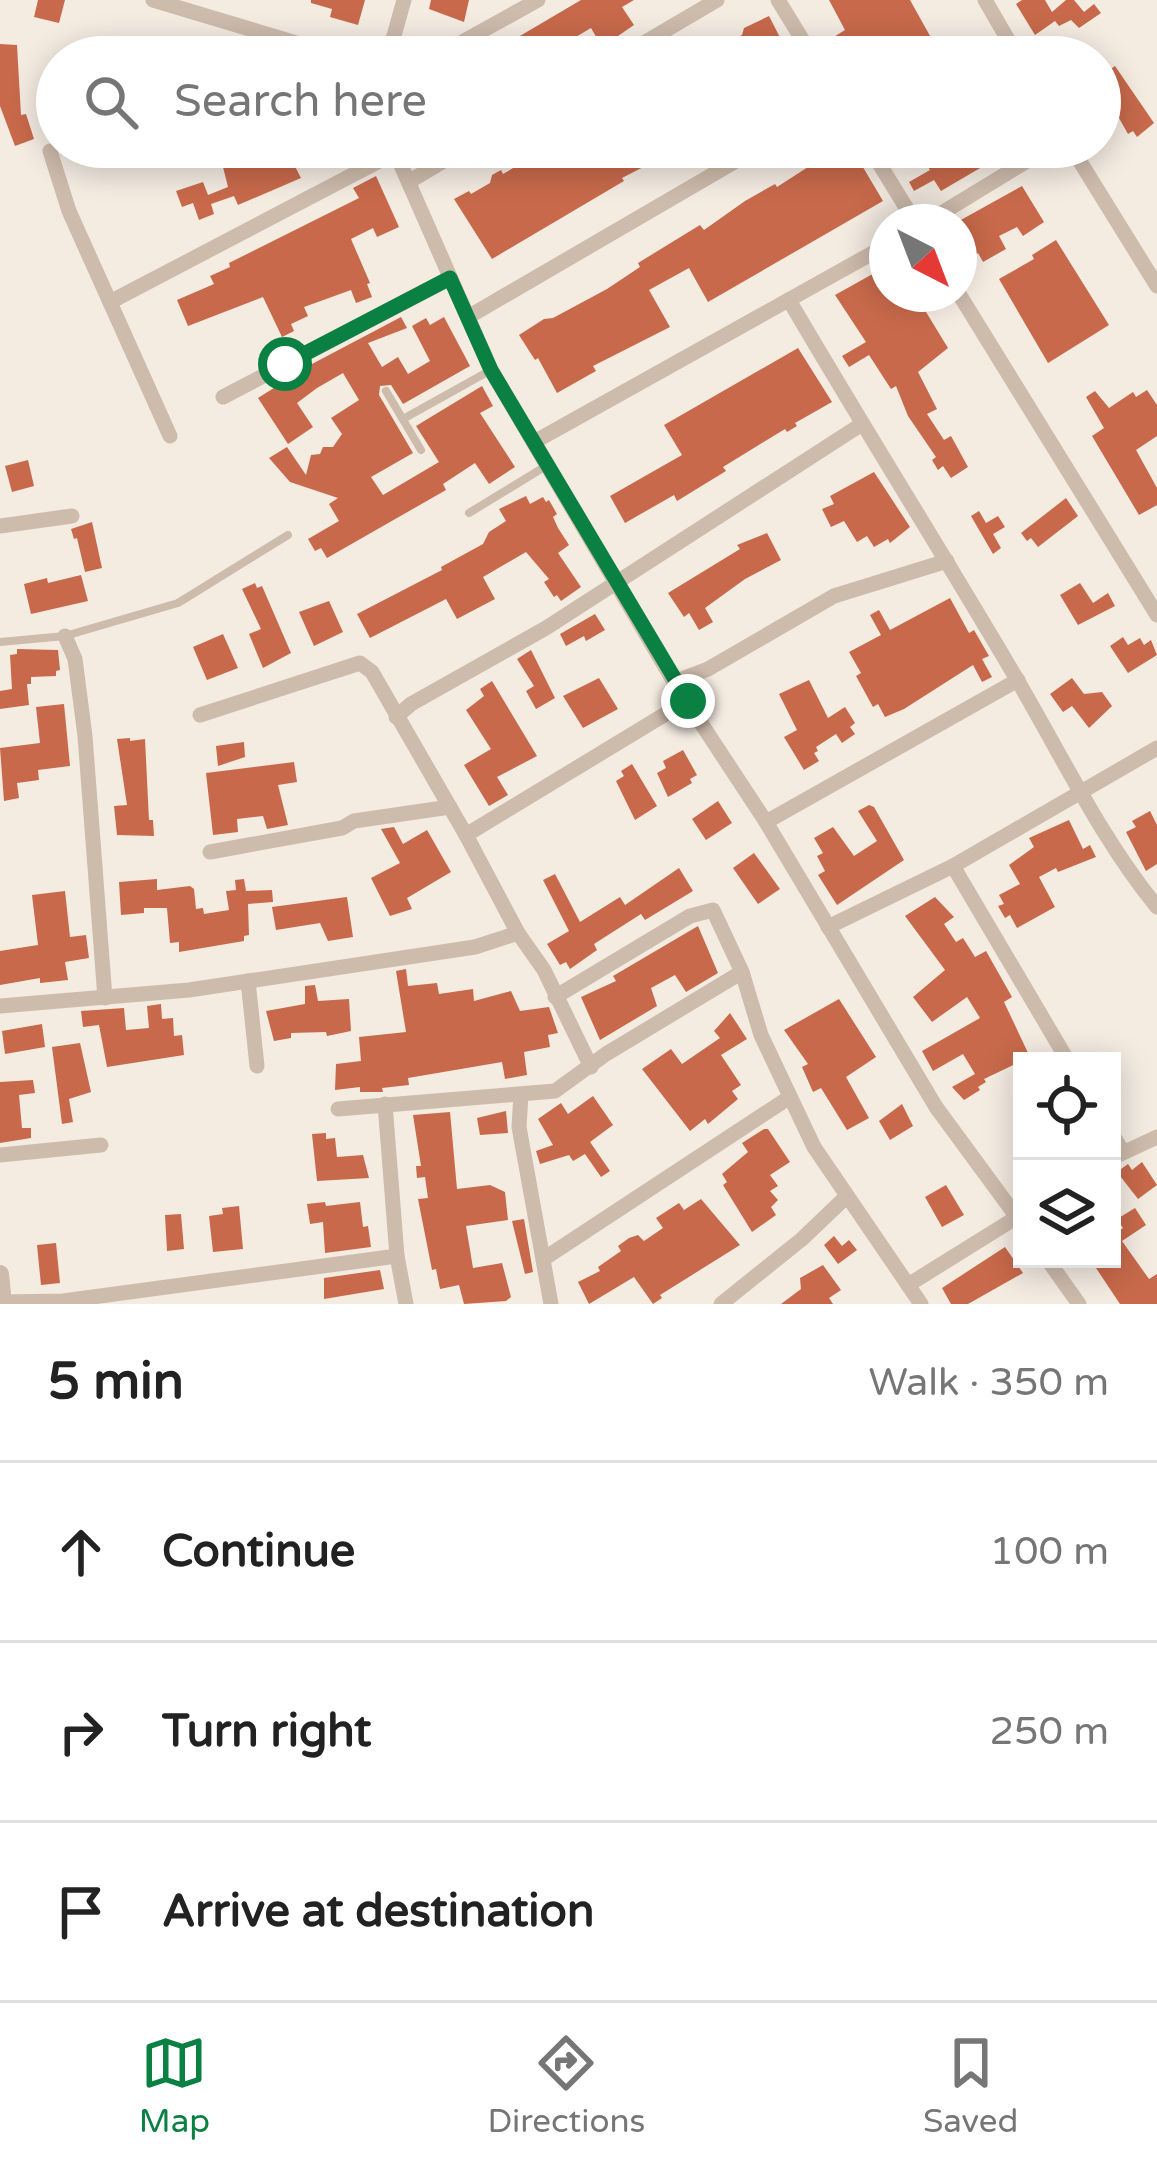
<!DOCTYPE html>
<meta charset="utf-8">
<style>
:root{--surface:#fff;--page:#f2f2f2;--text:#222;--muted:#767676;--line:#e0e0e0;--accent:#0b8043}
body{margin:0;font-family:"Varela Round",sans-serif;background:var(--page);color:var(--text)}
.controls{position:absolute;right:36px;bottom:36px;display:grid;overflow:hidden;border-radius:0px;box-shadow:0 6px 30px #0003}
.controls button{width:108px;height:108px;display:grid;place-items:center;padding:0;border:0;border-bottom:3px solid var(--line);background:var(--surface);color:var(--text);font:60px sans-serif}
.compass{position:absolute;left:869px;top:204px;width:108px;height:108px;border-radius:50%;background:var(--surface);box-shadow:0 6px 30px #0003;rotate:138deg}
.stop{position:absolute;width:36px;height:36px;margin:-27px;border:9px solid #0b8043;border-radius:50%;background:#fff}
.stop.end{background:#0b8043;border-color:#fff;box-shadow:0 3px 12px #0008}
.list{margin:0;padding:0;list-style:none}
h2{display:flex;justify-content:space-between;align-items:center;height:156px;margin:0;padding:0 48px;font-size:51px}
h2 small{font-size:39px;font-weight:400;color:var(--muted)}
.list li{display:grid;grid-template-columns:78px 1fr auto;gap:36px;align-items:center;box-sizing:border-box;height:180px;padding:0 48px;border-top:3px solid var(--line)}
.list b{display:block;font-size:45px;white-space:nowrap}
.list em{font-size:39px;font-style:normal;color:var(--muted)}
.icon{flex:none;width:66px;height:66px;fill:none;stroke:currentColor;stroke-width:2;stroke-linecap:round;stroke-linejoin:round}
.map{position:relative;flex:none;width:1157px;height:1304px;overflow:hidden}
.search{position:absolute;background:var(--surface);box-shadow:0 6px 30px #0003;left:36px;right:36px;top:36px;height:132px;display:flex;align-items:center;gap:30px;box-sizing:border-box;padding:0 42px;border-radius:66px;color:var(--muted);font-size:45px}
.sheet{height:696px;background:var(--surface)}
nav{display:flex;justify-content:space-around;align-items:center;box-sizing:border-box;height:168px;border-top:3px solid var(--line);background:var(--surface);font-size:33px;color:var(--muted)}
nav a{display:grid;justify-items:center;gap:6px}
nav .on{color:var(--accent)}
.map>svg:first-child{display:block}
</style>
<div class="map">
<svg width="1157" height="1304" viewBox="0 0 1157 1304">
<rect width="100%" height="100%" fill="#f4ebe1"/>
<g fill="#c8694b">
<path d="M 38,0 L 65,0 L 59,23 L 34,17 Z"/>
<path d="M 311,0 L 365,0 L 358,25 L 330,17 L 332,9 L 311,3 Z"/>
<path d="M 431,0 L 469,0 L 464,22 L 429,9 Z"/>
<path d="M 581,0 L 634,0 L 622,7 L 634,25 L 602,47 L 591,28 L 564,44 L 571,57 L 484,57 Z"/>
<path d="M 829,0 L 910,0 L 939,52 L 930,57 L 862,57 L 851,39 L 833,51 L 827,41 L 845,30 Z"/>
<path d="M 1022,0 L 1045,0 L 1052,12 L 1066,0 L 1074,0 L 1084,12 L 1094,4 L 1101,13 L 1079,28 L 1071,20 L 1059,26 L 1055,21 L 1035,35 L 1016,4 Z"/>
<path d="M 769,16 L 790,57 L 698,57 L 742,35 L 744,28 Z"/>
<path d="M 183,39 L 233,50 L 241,42 L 257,44 L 255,57 L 180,57 Z"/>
<path d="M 0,44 L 17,45 L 21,115 L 26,114 L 34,139 L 15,146 L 0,106 Z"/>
<path d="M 1115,66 L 1154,123 L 1137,137 L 1133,131 L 1128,134 L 1111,104 L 1108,106 L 1100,94 L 1100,76 Z"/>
<path d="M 271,147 L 285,147 L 301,178 L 238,205 L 234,196 L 211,204 L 214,214 L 199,220 L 193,203 L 182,207 L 176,191 L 203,182 L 208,195 L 228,187 L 221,159 L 239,152 L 242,162 Z"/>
<path d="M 549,147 L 604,147 L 608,154 L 620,147 L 682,147 L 622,178 L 624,181 L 492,259 L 454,199 L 469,191 L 471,194 L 490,183 L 492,175 L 501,170 L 503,174 Z"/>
<path d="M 839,147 L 851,147 L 883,201 L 708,302 L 689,268 L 649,290 L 670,327 L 593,366 L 596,371 L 557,393 L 538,358 L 535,360 L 519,335 L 544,319 L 553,318 L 607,289 L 640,267 L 638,263 L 700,225 L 704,230 L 745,201 L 775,184 L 777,187 Z"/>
<path d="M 923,147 L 950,147 L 959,160 L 981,147 L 999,147 L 1004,154 L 941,191 L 934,180 L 914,191 L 909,182 L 930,170 L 917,150 Z"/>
<path d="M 376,176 L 399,227 L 377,237 L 373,228 L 351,239 L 370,283 L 367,284 L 372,297 L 356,303 L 351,290 L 304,307 L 308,316 L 291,324 L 294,331 L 282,337 L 263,297 L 188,326 L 177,300 L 214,284 L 210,276 L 230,267 L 229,263 L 359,198 L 353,188 Z"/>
<path d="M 1022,186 L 1044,222 L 1023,236 L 1017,227 L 999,236 L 1006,249 L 983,262 L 978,253 L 963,262 L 959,257 L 959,221 Z"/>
<path d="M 1056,240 L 1109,325 L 1048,363 L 999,279 L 1034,259 L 1032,255 Z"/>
<path d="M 887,266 L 887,294 L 915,294 L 948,348 L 918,372 L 937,409 L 927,414 L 944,440 L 951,436 L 968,467 L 951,478 L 943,466 L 938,470 L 932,460 L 936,457 L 908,416 L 896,386 L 891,389 L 869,355 L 849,367 L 842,356 L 866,342 L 835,295 Z"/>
<path d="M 401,317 L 407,328 L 368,343 L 382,367 L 398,357 L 408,374 L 430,361 L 412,326 L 426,318 L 430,325 L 444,317 L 470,366 L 403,404 L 391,385 L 380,386 L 379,395 L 413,453 L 371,477 L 383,495 L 439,462 L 416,426 L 482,386 L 493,406 L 480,413 L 515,467 L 489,484 L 475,463 L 443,484 L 446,490 L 327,558 L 321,548 L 315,551 L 308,539 L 339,521 L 329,504 L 338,498 L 290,482 L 269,458 L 287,447 L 306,475 L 311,455 L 320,454 L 323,447 L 333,447 L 342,434 L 331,418 L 359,400 L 343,373 L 317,388 L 297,403 L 313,427 L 288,444 L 258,398 L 312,364 Z"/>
<path d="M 798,348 L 832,402 L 795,423 L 797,426 L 787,432 L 785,429 L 723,467 L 726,471 L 677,501 L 674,495 L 625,523 L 610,496 L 682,455 L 664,425 Z"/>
<path d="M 1147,390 L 1157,405 L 1157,436 L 1136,450 L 1157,488 L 1157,505 L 1139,515 L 1092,436 L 1104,428 L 1086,397 L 1095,391 L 1109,408 L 1133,392 L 1136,397 Z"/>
<path d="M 28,460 L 34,486 L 12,492 L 5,466 Z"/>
<path d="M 874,472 L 910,527 L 890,543 L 888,539 L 874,547 L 867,536 L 857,542 L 844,521 L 831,527 L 822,509 L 834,504 L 830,496 Z"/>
<path d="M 526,496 L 530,504 L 543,497 L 546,502 L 549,500 L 557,514 L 553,517 L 558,528 L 569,545 L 558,553 L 581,587 L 561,601 L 557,595 L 554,597 L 544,582 L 549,579 L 526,552 L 483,577 L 495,599 L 457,619 L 446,599 L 370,638 L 357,614 L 442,570 L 441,567 L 483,544 L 489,532 L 506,521 L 499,509 Z"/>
<path d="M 1066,498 L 1078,516 L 1038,547 L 1031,538 L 1027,541 L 1021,533 Z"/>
<path d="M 979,511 L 986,523 L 998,516 L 1005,527 L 993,534 L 1001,548 L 993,554 L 971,516 Z"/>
<path d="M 92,522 L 102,568 L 85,572 L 77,538 L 74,539 L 71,529 Z"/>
<path d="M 767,533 L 781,560 L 745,579 L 705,608 L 713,622 L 699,630 L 689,613 L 684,617 L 668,593 L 740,549 L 737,545 Z"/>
<path d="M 81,575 L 88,601 L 31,614 L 24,584 L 47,578 L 48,583 Z"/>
<path d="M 255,583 L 257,588 L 262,586 L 291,653 L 263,668 L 249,634 L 261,629 L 242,589 Z"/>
<path d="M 1080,583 L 1093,603 L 1108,593 L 1115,606 L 1078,625 L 1060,595 Z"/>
<path d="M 950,598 L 969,633 L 974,630 L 989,656 L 982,659 L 992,677 L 982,682 L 973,665 L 904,709 L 885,717 L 878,704 L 873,707 L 856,676 L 861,673 L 849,652 L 881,635 L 870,615 L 879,610 L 890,630 Z"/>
<path d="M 329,601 L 343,632 L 314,646 L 299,612 Z"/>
<path d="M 595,614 L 605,630 L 586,641 L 584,636 L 566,646 L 560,634 Z"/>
<path d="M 223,634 L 238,668 L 207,680 L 193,647 Z"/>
<path d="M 1123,637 L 1128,645 L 1140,638 L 1144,645 L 1151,640 L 1157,655 L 1128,673 L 1110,646 Z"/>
<path d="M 17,649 L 58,650 L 60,670 L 56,671 L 56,676 L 31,677 L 31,684 L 27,684 L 29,705 L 0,709 L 0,691 L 12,689 L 10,655 L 17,654 Z"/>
<path d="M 531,650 L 555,698 L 536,709 L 526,691 L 534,686 L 517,659 Z"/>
<path d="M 599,678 L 618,709 L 583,728 L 563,696 Z"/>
<path d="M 1072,678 L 1084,694 L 1102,692 L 1112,706 L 1089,728 L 1072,706 L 1063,712 L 1050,694 Z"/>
<path d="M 809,680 L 828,718 L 845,707 L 855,723 L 850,727 L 855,734 L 842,743 L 836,734 L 816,747 L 818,751 L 814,753 L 819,761 L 804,770 L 784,737 L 797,730 L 779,694 Z"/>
<path d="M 492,681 L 537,756 L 497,777 L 508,795 L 489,806 L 464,765 L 491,749 L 466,710 L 484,696 L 480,689 Z"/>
<path d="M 64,704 L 70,766 L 38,770 L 39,780 L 17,783 L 19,798 L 4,801 L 0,748 L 40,743 L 36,707 Z"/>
<path d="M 130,738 L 130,741 L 145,739 L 149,820 L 153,820 L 154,836 L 117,835 L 114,806 L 127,805 L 117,739 Z"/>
<path d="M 244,742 L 245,757 L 218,766 L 216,746 Z"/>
<path d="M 683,750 L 697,775 L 690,779 L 692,783 L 668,797 L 657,773 L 666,768 L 663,761 Z"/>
<path d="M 294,762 L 297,782 L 278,785 L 288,825 L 267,829 L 263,816 L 237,819 L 238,832 L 213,835 L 206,773 Z"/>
<path d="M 632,764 L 657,806 L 635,820 L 616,781 L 624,776 L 621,771 Z"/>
<path d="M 718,801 L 732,823 L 706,840 L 692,819 Z"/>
<path d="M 869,805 L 874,807 L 904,860 L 837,905 L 818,875 L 825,871 L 817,856 L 823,853 L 814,838 L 833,827 L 854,856 L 877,841 L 858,811 Z"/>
<path d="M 1150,811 L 1157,825 L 1157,864 L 1146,871 L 1126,832 L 1136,827 L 1132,821 Z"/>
<path d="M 1069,820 L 1083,849 L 1090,845 L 1096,857 L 1058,872 L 1056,868 L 1039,877 L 1055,907 L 1017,928 L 1010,915 L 1005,918 L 998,906 L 1004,904 L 999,895 L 1020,884 L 1009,865 L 1034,847 L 1029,838 Z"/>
<path d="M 394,827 L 403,844 L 427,830 L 451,872 L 407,898 L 412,909 L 390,916 L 371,878 L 400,863 L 381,829 Z"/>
<path d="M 754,853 L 780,889 L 758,904 L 733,868 Z"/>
<path d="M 679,868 L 693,891 L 645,920 L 641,914 L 594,944 L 597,950 L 570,969 L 566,962 L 560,965 L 547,944 L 569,931 L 543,880 L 555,874 L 580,922 L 620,897 L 625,905 Z"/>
<path d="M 157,879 L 157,890 L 190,886 L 194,889 L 196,909 L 203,908 L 204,914 L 229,910 L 226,891 L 236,890 L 235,880 L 244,879 L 246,891 L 272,890 L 273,902 L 248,904 L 249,935 L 244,936 L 244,941 L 179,952 L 179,942 L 170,943 L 167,908 L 144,908 L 144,913 L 121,915 L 119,882 Z"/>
<path d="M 65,891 L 70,937 L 86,935 L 89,958 L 65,962 L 68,980 L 40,983 L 40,978 L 0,985 L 0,951 L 38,945 L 32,895 Z"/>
<path d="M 347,897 L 353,937 L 328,941 L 320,923 L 276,930 L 272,907 Z"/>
<path d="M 935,897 L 954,917 L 944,924 L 956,942 L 963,938 L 975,957 L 986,951 L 1012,997 L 1004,1002 L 1030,1057 L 984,1079 L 986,1082 L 978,1087 L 980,1090 L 964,1100 L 952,1087 L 975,1074 L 963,1054 L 933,1071 L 922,1051 L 980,1018 L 967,997 L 932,1022 L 913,997 L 945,970 L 905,916 Z"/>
<path d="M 698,926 L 718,973 L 686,992 L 675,975 L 651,988 L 657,1006 L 600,1040 L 581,997 L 616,981 L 613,976 Z"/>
<path d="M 406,969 L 408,986 L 437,983 L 439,994 L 473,989 L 474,1001 L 511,991 L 520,1011 L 549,1007 L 558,1033 L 548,1035 L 550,1047 L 524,1052 L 527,1075 L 505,1079 L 502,1062 L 408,1078 L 409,1085 L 382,1088 L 383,1092 L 360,1092 L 360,1087 L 335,1090 L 336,1064 L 361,1061 L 359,1037 L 406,1032 L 396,971 Z"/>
<path d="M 315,985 L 318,1001 L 349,999 L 351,1031 L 327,1036 L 326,1032 L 291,1033 L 291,1038 L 274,1041 L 266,1011 L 305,1004 L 305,986 Z"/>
<path d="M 839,999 L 876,1057 L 846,1077 L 869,1118 L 847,1130 L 821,1088 L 813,1092 L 802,1067 L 808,1064 L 784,1030 Z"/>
<path d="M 161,1004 L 162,1019 L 173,1018 L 174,1036 L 182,1035 L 184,1055 L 107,1067 L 99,1025 L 83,1027 L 81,1011 L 124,1008 L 126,1030 L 149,1028 L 147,1006 Z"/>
<path d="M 730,1013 L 747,1039 L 721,1055 L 741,1085 L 732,1091 L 738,1099 L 708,1124 L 705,1119 L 690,1131 L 642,1069 L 671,1049 L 682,1064 L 720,1038 L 714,1031 Z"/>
<path d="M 42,1024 L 45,1047 L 5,1054 L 2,1031 Z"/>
<path d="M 80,1043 L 91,1092 L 69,1099 L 73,1122 L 62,1124 L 52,1047 Z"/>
<path d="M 33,1080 L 35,1093 L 19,1095 L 22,1128 L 31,1128 L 31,1138 L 0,1143 L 0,1082 Z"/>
<path d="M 593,1096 L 613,1125 L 590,1142 L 610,1171 L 601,1177 L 585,1154 L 573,1161 L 569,1155 L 540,1164 L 536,1151 L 553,1145 L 538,1119 L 561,1103 L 568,1114 Z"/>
<path d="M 902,1104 L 913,1126 L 890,1140 L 879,1121 Z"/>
<path d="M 506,1111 L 508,1133 L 480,1135 L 477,1118 Z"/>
<path d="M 450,1112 L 457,1189 L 490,1185 L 505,1192 L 508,1220 L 466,1226 L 473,1268 L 502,1263 L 511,1297 L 506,1301 L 464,1304 L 459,1285 L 440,1289 L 436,1269 L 432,1270 L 418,1199 L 428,1198 L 425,1177 L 417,1178 L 416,1166 L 421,1166 L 413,1115 Z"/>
<path d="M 764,1129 L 768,1129 L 790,1162 L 770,1175 L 778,1186 L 770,1191 L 778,1200 L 771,1207 L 776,1215 L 752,1232 L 723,1185 L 727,1182 L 722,1174 L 748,1152 L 742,1143 Z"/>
<path d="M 326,1133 L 326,1139 L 335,1138 L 337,1157 L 363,1155 L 369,1178 L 317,1181 L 312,1134 Z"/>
<path d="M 1142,1162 L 1157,1185 L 1138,1199 L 1117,1172 L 1128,1164 L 1132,1170 Z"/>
<path d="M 946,1185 L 964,1215 L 942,1227 L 925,1197 Z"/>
<path d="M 701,1199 L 740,1245 L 660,1295 L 662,1298 L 653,1304 L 634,1277 L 589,1304 L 578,1282 L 600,1271 L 598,1267 L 621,1251 L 618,1246 L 629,1238 L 638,1235 L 644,1241 L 663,1228 L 656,1218 L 679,1203 L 684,1210 Z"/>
<path d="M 325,1202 L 326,1206 L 360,1202 L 363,1227 L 368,1226 L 371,1247 L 325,1253 L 323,1222 L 310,1224 L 307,1204 Z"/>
<path d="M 239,1206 L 243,1249 L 213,1252 L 209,1216 L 223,1214 L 222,1208 Z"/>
<path d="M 1135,1208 L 1146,1225 L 1122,1241 L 1149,1279 L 1157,1274 L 1157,1304 L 1120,1304 L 1090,1259 L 1112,1259 L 1112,1228 L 1116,1233 L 1123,1228 L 1117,1219 Z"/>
<path d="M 181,1214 L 184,1249 L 167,1251 L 165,1215 Z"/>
<path d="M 524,1219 L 533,1272 L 525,1274 L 512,1221 Z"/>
<path d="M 834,1236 L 842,1246 L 849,1240 L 857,1250 L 838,1264 L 824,1245 Z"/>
<path d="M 56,1243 L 60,1283 L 41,1285 L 37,1245 Z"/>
<path d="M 1005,1247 L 1023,1273 L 968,1304 L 951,1304 L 942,1288 Z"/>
<path d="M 823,1265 L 841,1290 L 829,1298 L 833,1304 L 781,1304 L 801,1289 L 800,1278 Z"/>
<path d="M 380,1270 L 384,1289 L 324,1299 L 324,1278 Z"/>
</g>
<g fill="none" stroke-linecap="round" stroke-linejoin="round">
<g stroke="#cdbbac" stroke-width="8">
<path d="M 386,391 L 421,450"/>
<path d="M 403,419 L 491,370"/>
<path d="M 469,513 L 546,466"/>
<path d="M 0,642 L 65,636 L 178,603 L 288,535"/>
</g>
<g stroke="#cdbbac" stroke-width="15">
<path d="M 153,0 L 343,57"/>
<path d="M 778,0 L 813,57"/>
<path d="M 985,0 L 1018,57"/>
<path d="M 388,57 L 404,0"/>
<path d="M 435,57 L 538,0"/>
<path d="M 620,57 L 717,0"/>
<path d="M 393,147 L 491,370 L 674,682 L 766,822 L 936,1107 L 1022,1224"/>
<path d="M 869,147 L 915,222"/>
<path d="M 1071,147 L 1157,286"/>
<path d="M 50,151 L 69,211 L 170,436"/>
<path d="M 410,181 L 467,147"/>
<path d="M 927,222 L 1050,147"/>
<path d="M 959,294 L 1157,615"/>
<path d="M 789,300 C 862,425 939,547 1012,671 C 1059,750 1099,836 1157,907"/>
<path d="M 110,302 L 383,159 L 396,156"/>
<path d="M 468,317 L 760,147"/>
<path d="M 223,397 L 450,278"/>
<path d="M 534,442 L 887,245"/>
<path d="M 0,526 L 72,516"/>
<path d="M 65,636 L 75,659 L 85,736 L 105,998"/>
<path d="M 674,682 L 708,669 L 834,596 L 947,561"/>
<path d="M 200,715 L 360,663 L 372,672 L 466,835"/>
<path d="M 396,717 L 411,704 L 546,628 L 862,424"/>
<path d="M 766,822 L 1018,680"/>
<path d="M 210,852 L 342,828 L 354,821 L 450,807"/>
<path d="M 953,866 L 1068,1061"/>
<path d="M 828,927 L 953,866 L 1157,748"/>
<path d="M 518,933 L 544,970 L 591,1067"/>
<path d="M 248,981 L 257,1066"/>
<path d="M 555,997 L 690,916 L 713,910 L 742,972 L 761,1035 L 814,1147 L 921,1304"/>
<path d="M 0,1006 L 189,990 L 475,947 L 518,933 L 466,835 L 687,701"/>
<path d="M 521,1095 L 519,1127 L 551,1304"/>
<path d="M 385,1104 L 397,1256 L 406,1304"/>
<path d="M 338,1109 L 555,1091 L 606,1054 L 742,972"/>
<path d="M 1112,1134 L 1123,1152"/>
<path d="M 0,1155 L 101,1145"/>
<path d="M 1112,1158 L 1157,1137"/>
<path d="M 545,1258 L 790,1097"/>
<path d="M 1047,1259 L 1079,1304"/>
<path d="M 908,1285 L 1022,1214"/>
<path d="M 3,1302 L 63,1301 L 397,1256"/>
<path d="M 721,1304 L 802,1239 L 847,1196"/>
</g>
<path stroke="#cdbbac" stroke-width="18" d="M 0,1274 L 3,1304"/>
</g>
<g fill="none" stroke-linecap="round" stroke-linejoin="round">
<path stroke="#0b8043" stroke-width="15" d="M 285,364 L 450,278 L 491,370 L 688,701"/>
</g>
</svg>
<div class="controls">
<button><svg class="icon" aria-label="locate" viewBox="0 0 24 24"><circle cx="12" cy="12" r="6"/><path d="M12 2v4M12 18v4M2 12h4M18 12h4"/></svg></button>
<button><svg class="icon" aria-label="layers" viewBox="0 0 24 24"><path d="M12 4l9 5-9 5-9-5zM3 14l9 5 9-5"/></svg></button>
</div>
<svg class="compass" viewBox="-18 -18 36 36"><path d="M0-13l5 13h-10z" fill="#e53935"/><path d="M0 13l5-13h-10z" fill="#767676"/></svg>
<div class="stop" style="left:285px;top:364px"></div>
<div class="stop end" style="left:688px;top:701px"></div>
<div class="search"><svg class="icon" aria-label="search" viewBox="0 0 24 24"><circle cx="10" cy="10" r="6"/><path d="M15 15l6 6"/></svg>Search here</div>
</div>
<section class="sheet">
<h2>5 min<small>Walk · 350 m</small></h2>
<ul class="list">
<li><svg class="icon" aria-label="ahead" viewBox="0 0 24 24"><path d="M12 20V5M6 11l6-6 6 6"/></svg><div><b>Continue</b></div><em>100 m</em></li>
<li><svg class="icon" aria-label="right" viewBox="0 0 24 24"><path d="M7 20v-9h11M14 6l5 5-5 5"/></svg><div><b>Turn right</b></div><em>250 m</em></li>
<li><svg class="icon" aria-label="arrive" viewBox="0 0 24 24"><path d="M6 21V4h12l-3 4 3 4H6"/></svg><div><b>Arrive at destination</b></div></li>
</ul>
</section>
<nav>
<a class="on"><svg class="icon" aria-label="map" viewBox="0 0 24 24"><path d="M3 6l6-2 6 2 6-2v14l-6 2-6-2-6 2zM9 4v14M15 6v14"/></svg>Map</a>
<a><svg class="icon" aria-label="directions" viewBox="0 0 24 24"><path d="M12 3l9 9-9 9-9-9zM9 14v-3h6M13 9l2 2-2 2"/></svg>Directions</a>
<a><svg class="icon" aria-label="saved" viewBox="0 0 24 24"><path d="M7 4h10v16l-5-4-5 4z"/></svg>Saved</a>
</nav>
